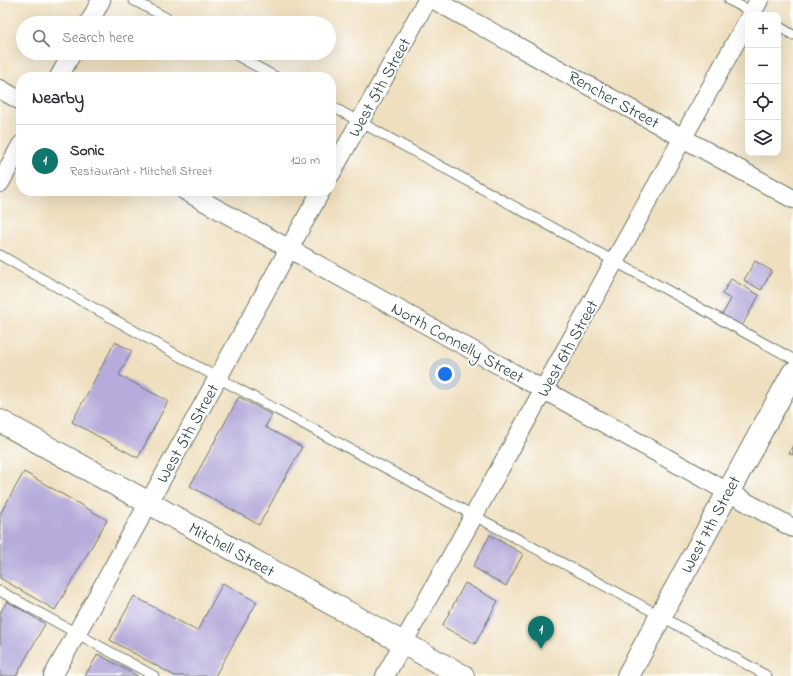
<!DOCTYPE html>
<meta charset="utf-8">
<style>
:root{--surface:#fff;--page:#f2f2f3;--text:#2b2b33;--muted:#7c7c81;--line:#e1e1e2;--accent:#0f766e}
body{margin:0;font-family:"Indie Flower",sans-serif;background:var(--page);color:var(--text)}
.controls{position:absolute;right:12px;top:12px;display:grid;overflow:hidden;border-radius:8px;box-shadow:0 4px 16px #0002}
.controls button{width:36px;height:36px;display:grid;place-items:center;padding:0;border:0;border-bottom:1px solid var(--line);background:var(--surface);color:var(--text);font:20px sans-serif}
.you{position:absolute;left:445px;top:374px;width:14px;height:14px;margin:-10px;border:3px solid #fff;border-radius:50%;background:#1a73e8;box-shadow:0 0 0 6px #1a73e833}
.badge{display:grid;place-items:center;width:26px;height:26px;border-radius:50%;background:var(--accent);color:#fff;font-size:13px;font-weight:700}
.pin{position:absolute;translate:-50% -33px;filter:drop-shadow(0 1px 2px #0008)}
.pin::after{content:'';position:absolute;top:21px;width:14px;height:12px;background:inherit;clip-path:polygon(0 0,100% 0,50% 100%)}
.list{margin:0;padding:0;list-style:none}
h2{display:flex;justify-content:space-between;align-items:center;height:52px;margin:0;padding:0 16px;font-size:17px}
h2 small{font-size:13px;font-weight:400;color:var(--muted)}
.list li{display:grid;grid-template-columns:26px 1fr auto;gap:12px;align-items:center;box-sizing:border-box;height:72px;padding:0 16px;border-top:1px solid var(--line)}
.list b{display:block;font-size:15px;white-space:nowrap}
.list p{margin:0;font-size:13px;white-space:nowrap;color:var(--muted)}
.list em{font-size:13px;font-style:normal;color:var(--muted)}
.icon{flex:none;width:22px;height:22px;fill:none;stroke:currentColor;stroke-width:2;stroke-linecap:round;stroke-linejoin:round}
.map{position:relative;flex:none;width:793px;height:676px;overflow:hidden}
.search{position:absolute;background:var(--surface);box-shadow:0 4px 16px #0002;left:16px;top:16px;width:320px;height:44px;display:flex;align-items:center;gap:10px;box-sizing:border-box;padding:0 14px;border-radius:22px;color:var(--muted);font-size:15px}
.panel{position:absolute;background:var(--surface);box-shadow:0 4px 16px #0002;left:16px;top:72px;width:320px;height:124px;border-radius:16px}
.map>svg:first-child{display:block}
</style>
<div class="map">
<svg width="793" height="676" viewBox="0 0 793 676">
<rect width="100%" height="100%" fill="#fff"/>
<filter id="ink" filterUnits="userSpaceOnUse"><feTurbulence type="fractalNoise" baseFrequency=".025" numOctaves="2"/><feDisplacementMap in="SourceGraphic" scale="8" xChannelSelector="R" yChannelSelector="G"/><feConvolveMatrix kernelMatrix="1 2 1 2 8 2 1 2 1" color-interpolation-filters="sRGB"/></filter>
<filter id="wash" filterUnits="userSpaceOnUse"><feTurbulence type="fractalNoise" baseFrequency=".012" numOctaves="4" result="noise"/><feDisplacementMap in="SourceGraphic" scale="16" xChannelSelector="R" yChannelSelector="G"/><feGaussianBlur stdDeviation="0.9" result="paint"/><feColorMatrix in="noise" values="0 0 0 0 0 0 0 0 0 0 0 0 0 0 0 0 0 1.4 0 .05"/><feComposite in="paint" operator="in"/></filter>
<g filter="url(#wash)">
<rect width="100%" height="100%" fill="#efdfbf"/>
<g id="blocks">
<g fill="#b6abda">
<path d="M 755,261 L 772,271 L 761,290 L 744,280 Z"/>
<path d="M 731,279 L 759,295 L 742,326 L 722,315 L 731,299 L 722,294 Z"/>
<path d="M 115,342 L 132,351 L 119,375 L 168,401 L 138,458 L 72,422 Z"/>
<path d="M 239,397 L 272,415 L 265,427 L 302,447 L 259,525 L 190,486 Z"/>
<path d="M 793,445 L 793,455 L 789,453 Z"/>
<path d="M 24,472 L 107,520 L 55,610 L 0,578 L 0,514 Z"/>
<path d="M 490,535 L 523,554 L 506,586 L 473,567 Z"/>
<path d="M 223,583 L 257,602 L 215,676 L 175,676 L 110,640 L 134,596 L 197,631 Z"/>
<path d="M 465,583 L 498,601 L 475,644 L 442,626 Z"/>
<path d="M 7,601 L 45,624 L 16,676 L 0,676 L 0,613 Z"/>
<path d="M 98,654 L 132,673 L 138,676 L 85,676 Z"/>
</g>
</g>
</g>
<g filter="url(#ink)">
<use href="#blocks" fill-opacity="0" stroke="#687665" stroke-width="1"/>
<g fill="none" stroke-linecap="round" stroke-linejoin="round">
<defs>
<g id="lane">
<path d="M 133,0 L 176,23"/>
<path d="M 729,0 L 754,13"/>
<path d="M 778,26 L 793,35"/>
<path d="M 232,53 L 276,77"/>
<path d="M 331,106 L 793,359"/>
<path d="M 0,255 L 218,378 L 661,616 L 767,676"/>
<path d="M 0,591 L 154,676"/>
</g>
<g id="street">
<path d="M 434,0 L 793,199"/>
<path d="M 751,15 L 759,0"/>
<path d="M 89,23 L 101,0"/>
<path d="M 59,77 L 72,53"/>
<path d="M 0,89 L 21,101"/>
<path d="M 331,174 L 427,0"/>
<path d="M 0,183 L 21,145"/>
<path d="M 185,191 L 793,528"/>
<path d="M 53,676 L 321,191"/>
<path d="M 385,676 L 748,20"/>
</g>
<g id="secondary">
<path d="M 0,421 L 463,676"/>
<path d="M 628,676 L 793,373"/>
</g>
</defs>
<use href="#lane" stroke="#687665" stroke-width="11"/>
<use href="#street" stroke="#687665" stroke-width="20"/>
<use href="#secondary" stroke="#687665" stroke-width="24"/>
<use href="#lane" stroke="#fff" stroke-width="9"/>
<use href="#street" stroke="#fff" stroke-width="18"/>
<use href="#secondary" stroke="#fff" stroke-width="22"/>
</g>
</g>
<g text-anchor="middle" stroke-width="4" stroke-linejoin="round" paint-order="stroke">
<g font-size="17" fill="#1f3d34" stroke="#fff">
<text transform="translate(379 87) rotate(-61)" y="6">West 5th Street</text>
<text transform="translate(614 99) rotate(29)" y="6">Rencher Street</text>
<text transform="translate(458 342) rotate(29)" y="6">North Connelly Street</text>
<text transform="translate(567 348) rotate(-61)" y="6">West 6th Street</text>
<text transform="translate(187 433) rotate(-61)" y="6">West 5th Street</text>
<text transform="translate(710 524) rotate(-62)" y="6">West 7th Street</text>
<text transform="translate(232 549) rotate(29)" y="6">Mitchell Street</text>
</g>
</g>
</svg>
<div class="controls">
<button>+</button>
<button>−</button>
<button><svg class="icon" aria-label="locate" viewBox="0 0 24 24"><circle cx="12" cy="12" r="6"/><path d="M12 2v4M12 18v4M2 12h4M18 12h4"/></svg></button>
<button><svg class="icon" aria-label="layers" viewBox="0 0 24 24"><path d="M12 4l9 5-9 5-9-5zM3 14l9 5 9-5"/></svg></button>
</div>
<div class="you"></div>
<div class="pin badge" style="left:541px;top:649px">1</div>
<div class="search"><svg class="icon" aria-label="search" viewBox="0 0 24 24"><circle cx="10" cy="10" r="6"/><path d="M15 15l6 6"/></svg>Search here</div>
<section class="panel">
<h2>Nearby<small></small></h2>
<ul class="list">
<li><span class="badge">1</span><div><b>Sonic</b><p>Restaurant · Mitchell Street</p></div><em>120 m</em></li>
</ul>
</section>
</div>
